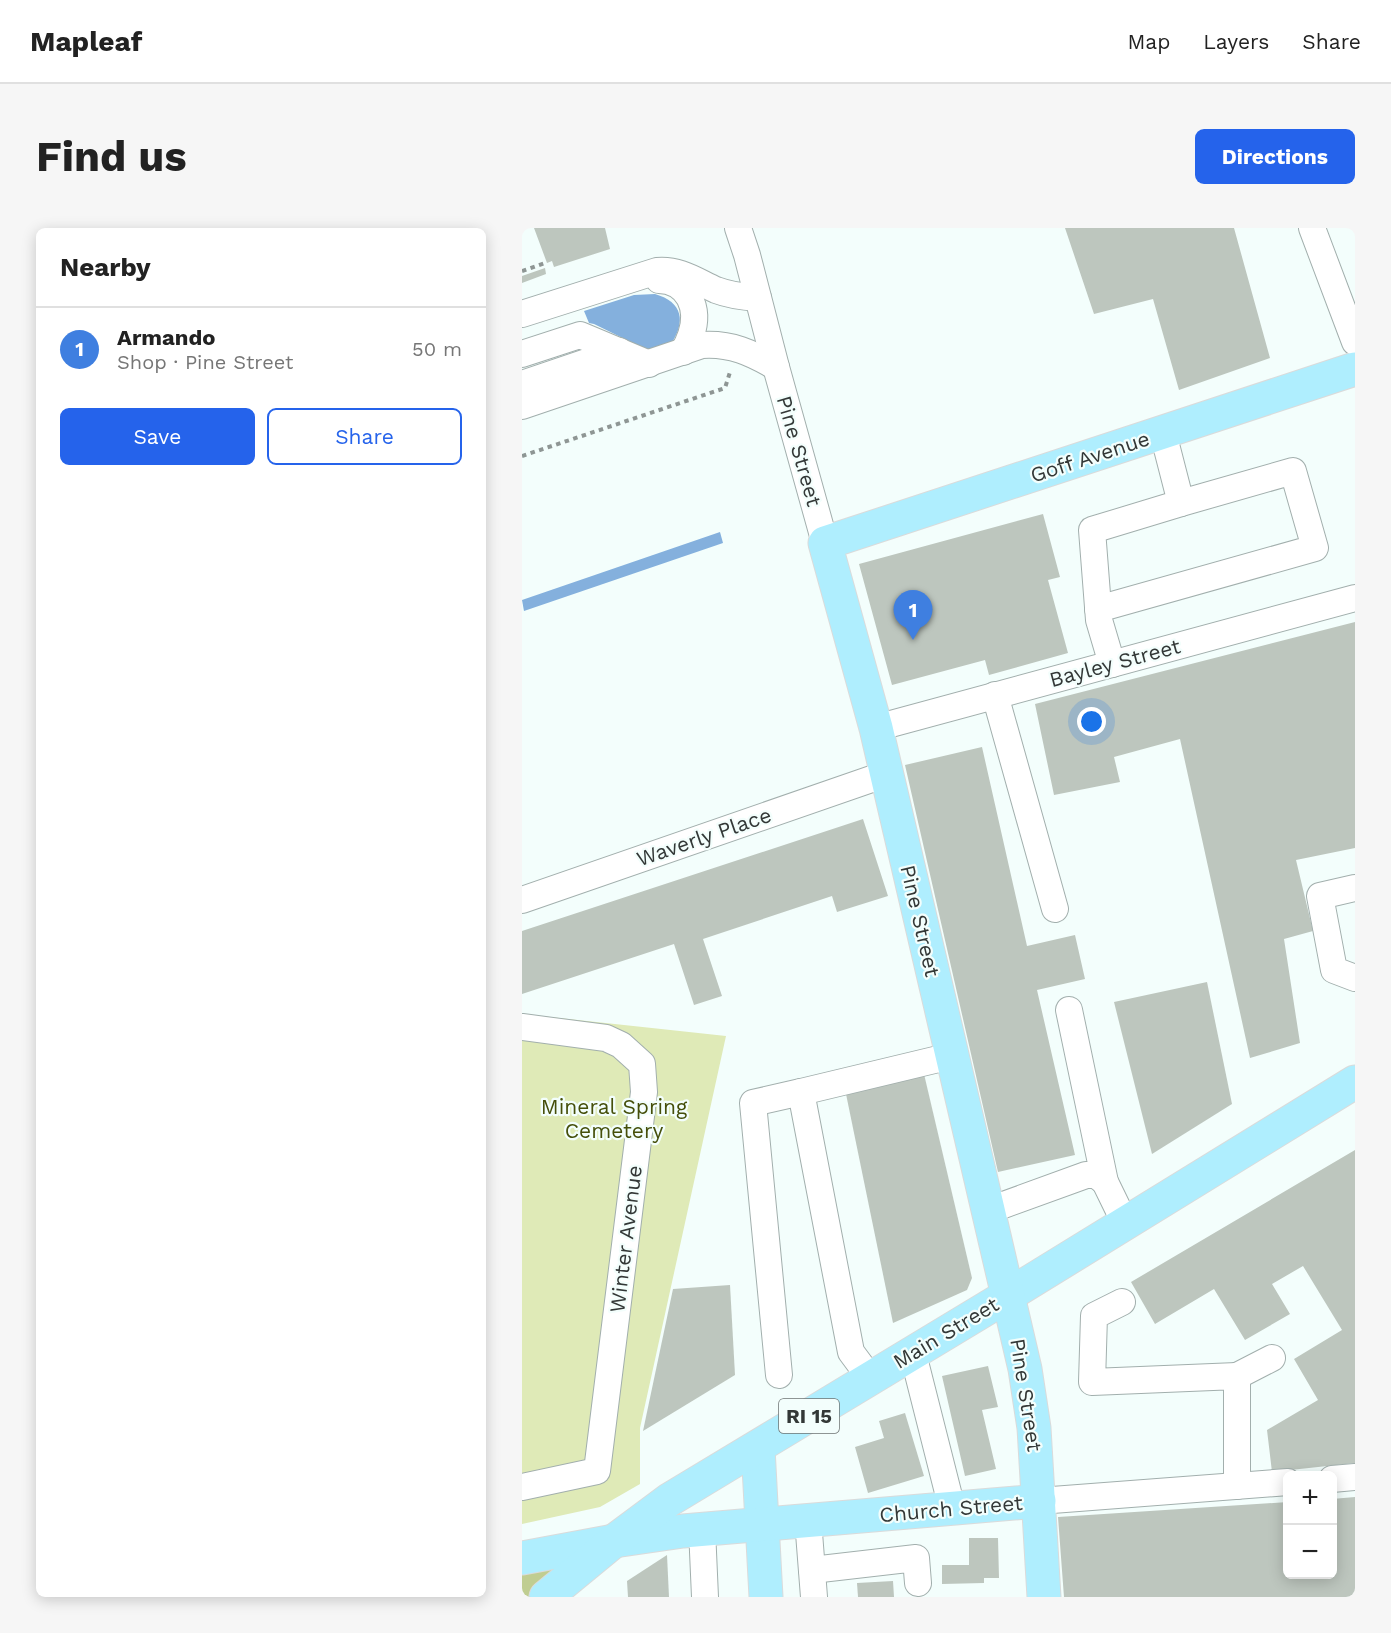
<!DOCTYPE html>
<meta charset="utf-8">
<style>
:root{--surface:#fff;--page:#f6f6f6;--text:#222;--muted:#767676;--line:#e0e0e0;--accent:#2563eb}
body{margin:0;font-family:"Work Sans",sans-serif;background:var(--page);color:var(--text)}
.controls{position:absolute;right:18px;bottom:18px;display:grid;overflow:hidden;border-radius:9px;box-shadow:0 3px 15px #0003}
.controls button{width:54px;height:54px;display:grid;place-items:center;padding:0;border:0;border-bottom:2px solid var(--line);background:var(--surface);color:var(--text);font:30px sans-serif}
.you{position:absolute;left:570px;top:494px;width:21px;height:21px;margin:-15px;border:4px solid #fff;border-radius:50%;background:#1a73e8;box-shadow:0 0 0 9px #1a73e833}
.badge{display:grid;place-items:center;width:39px;height:39px;border-radius:50%;background:var(--accent);color:#fff;font-size:20px;font-weight:700}
.pin{position:absolute;translate:-50% -50px;filter:drop-shadow(0 2px 3px #0008)}
.pin::after{content:'';position:absolute;top:32px;width:21px;height:18px;background:inherit;clip-path:polygon(0 0,100% 0,50% 100%)}
.list{margin:0;padding:0;list-style:none}
h2{display:flex;justify-content:space-between;align-items:center;height:78px;margin:0;padding:0 24px;font-size:26px}
h2 small{font-size:20px;font-weight:400;color:var(--muted)}
.list li{display:grid;grid-template-columns:39px 1fr auto;gap:18px;align-items:center;box-sizing:border-box;height:84px;padding:0 24px;border-top:2px solid var(--line)}
.list b{display:block;font-size:22px;white-space:nowrap}
.list p{margin:0;font-size:20px;white-space:nowrap;color:var(--muted)}
.list em{font-size:20px;font-style:normal;color:var(--muted)}
.actions{display:flex;gap:12px;padding:18px 24px}
.actions a{flex:1;padding:14px 0;border:2px solid var(--accent);border-radius:9px;text-align:center;font-size:21px;color:var(--accent)}
.actions .main{background:var(--accent);color:#fff}
.map{position:relative;flex:none;width:833px;height:1369px;overflow:hidden;border-radius:9px}
header{display:flex;align-items:center;gap:36px;box-sizing:border-box;height:84px;padding:0 30px;background:var(--surface);border-bottom:2px solid var(--line)}
header strong{font-size:28px}
nav{display:flex;gap:33px;margin-inline-start:auto;font-size:21px}
.intro{display:flex;align-items:center;justify-content:space-between;box-sizing:border-box;height:144px;padding:0 36px}
h1{margin:0;font-size:42px}
.button{padding:15px 27px;border-radius:9px;background:var(--accent);color:#fff;font-size:21px;font-weight:700}
main{display:flex;gap:36px;padding:0 36px}
aside{flex:1;background:var(--surface);border-radius:9px;box-shadow:0 3px 15px #0003}
.map>svg:first-child{display:block}
</style>
<header>
<strong>Mapleaf</strong>
<nav><a>Map</a><a>Layers</a><a>Share</a></nav>
</header>
<div class="intro"><h1>Find us</h1><a class="button">Directions</a></div>
<main>
<aside>
<h2>Nearby<small></small></h2>
<ul class="list">
<li><span class="badge" style="background:#3f7fe0">1</span><div><b>Armando</b><p>Shop · Pine Street</p></div><em>50 m</em></li>
</ul>
<div class="actions"><a class="main">Save</a><a>Share</a></div>
</aside>
<div class="map">
<svg width="833" height="1369" viewBox="0 0 833 1369">
<rect width="100%" height="100%" fill="#f3fefc"/>
<path fill="#dfeab7" d="M 0,786 L 204,808 L 118,1200 L 118,1256 L 78,1279 L 0,1296 Z"/>
<path fill="#c0cd91" d="M 63,1316 L 11,1369 L 0,1369 L 0,1329 Z"/>
<g fill="#84b0dd">
<path d="M 133,66 C 161,74 164,94 149,116 L 130,122 L 119,119 L 72,96 L 67,95 L 62,83 L 112,67 Z"/>
<path d="M 198,304 L 201,315 L 2,383 L 0,372 Z"/>
</g>
<g fill="#bdc6be">
<path d="M 12,0 L 83,0 L 88,21 L 32,39 L 30,33 L 25,35 Z"/>
<path d="M 543,0 L 712,0 L 748,130 L 657,162 L 631,71 L 572,86 Z"/>
<path d="M 23,40 L 24,46 L 0,55 L 0,48 Z"/>
<path d="M 521,286 L 538,349 L 526,352 L 546,425 L 467,447 L 463,432 L 370,457 L 337,336 Z"/>
<path d="M 833,394 L 833,620 L 774,632 L 791,703 L 762,711 L 778,815 L 728,830 L 658,511 L 592,529 L 598,554 L 532,567 L 513,476 Z"/>
<path d="M 460,519 L 505,718 L 553,707 L 563,751 L 515,762 L 553,927 L 476,944 L 383,537 Z"/>
<path d="M 341,591 L 366,668 L 315,684 L 310,668 L 181,711 L 200,768 L 172,777 L 152,716 L 0,766 L 0,703 Z"/>
<path d="M 685,754 L 710,876 L 630,926 L 592,774 Z"/>
<path d="M 402,846 L 450,1050 L 445,1062 L 371,1095 L 324,866 Z"/>
<path d="M 833,922 L 833,1235 L 750,1244 L 745,1202 L 796,1172 L 772,1131 L 820,1102 L 781,1038 L 750,1056 L 768,1086 L 723,1112 L 692,1061 L 633,1096 L 609,1054 Z"/>
<path d="M 208,1057 L 213,1147 L 121,1203 L 151,1061 Z"/>
<path d="M 466,1138 L 476,1179 L 460,1182 L 474,1241 L 443,1248 L 420,1148 Z"/>
<path d="M 383,1185 L 402,1248 L 346,1265 L 333,1219 L 362,1210 L 357,1193 Z"/>
<path d="M 833,1269 L 833,1369 L 542,1369 L 536,1289 L 766,1274 L 766,1346 L 810,1346 L 810,1271 Z"/>
<path d="M 447,1310 L 476,1310 L 477,1350 L 462,1350 L 462,1355 L 420,1356 L 420,1337 L 447,1337 Z"/>
<path d="M 145,1327 L 147,1369 L 106,1369 L 105,1353 Z"/>
<path d="M 371,1353 L 372,1369 L 336,1369 L 335,1355 Z"/>
</g>
<g fill="none" stroke-linecap="round" stroke-linejoin="round">
<defs>
<g id="minor">
<path d="M 216,0 L 225,27 L 254,139 L 303,315"/>
<path d="M 790,0 L 833,114"/>
<path d="M 137,52 C 167,53 178,81 169,107 C 167,113 164,119 161,124"/>
<path d="M 0,86 L 135,43 C 158,41 174,53 194,62 C 207,67 222,69 236,70"/>
<path d="M 0,126 L 58,107 L 127,136"/>
<path d="M 0,156 L 97,123"/>
<path d="M 0,178 L 180,117 C 209,115 230,125 254,139"/>
<path d="M 576,381 L 793,320 L 771,243 L 659,275"/>
<path d="M 590,436 L 577,392 L 570,302 L 659,275 L 641,205"/>
<path d="M 473,467 L 533,681"/>
<path d="M 354,500 L 833,370"/>
<path d="M 833,660 L 798,668 L 812,742 L 833,750"/>
<path d="M 0,672 L 364,546"/>
<path d="M 547,782 L 583,954 L 603,995"/>
<path d="M 0,799 L 84,810 L 99,817 L 120,836 L 122,864 L 75,1243 L 0,1259"/>
<path d="M 279,864 L 429,828"/>
<path d="M 465,983 L 564,947 L 574,947 L 583,954"/>
<path d="M 600,1074 L 572,1088 L 570,1154 L 715,1148 L 715,1258"/>
<path d="M 391,1126 L 430,1280"/>
<path d="M 257,1147 L 231,875 L 279,864 L 329,1124 L 349,1151"/>
<path d="M 715,1148 L 750,1130"/>
<path d="M 810,1251 L 833,1249"/>
<path d="M 517,1273 L 766,1254"/>
<path d="M 286,1292 L 292,1369"/>
<path d="M 180,1301 L 183,1369"/>
<path d="M 290,1342 L 394,1330 L 396,1355"/>
</g>
<g id="major">
<path d="M 236,1220 L 244,1369"/>
<path d="M 0,1330 L 92,1313 L 161,1303 L 517,1273"/>
<path d="M 24,1369 L 92,1313 L 147,1272 L 485,1068 L 833,854"/>
<path d="M 522,1369 L 512,1200 L 503,1141 L 354,500 L 303,315 L 833,141"/>
</g>
</defs>
<use href="#minor" stroke="#a2afad" stroke-width="28"/>
<use href="#major" stroke="#dadbdb" stroke-width="35"/>
<g stroke="#8e9694" stroke-width="4" stroke-dasharray="4.5 4.5" stroke-linecap="butt">
<path d="M 0,43 L 23,35"/>
<path d="M 0,228 L 203,160 L 208,144"/>
</g>
<use href="#minor" stroke="#fff" stroke-width="26"/>
<use href="#major" stroke="#afeefe" stroke-width="33"/>
</g>
<g text-anchor="middle" stroke-width="4.5" stroke-linejoin="round" paint-order="stroke">
<rect fill="#f3fefc" stroke="#6d7372" stroke-width="1.5" x="257" y="1171" width="60" height="34" rx="4.5"/>
<g font-size="20" font-weight="bold" fill="#333837">
<text x="287" y="1195">RI 15</text>
</g>
<g font-size="21" fill="#333837" stroke="#f3fefc">
<text transform="translate(277 223) rotate(74)" y="7">Pine Street</text>
<text transform="translate(568 229) rotate(-18)" y="7">Goff Avenue</text>
<text transform="translate(593 435) rotate(-15)" y="7">Bayley Street</text>
<text transform="translate(182 609) rotate(-19)" y="7">Waverly Place</text>
<text transform="translate(398 693) rotate(77)" y="7">Pine Street</text>
<text transform="translate(104 1011) rotate(-83)" y="7">Winter Avenue</text>
<text transform="translate(424 1105) rotate(-31)" y="7">Main Street</text>
<text transform="translate(504 1167) rotate(81)" y="7">Pine Street</text>
<text transform="translate(429 1281) rotate(-5)" y="7">Church Street</text>
</g>
<g font-size="21" fill="#454f0a" stroke="#f3fefc">
<text x="92" y="886">Mineral Spring<tspan x="92" dy="24">Cemetery</tspan></text>
</g>
</g>
</svg>
<div class="controls">
<button>+</button>
<button>−</button>
</div>
<div class="you"></div>
<div class="pin badge" style="left:391px;top:412px;background:#3f7fe0">1</div>
</div>
</main>
